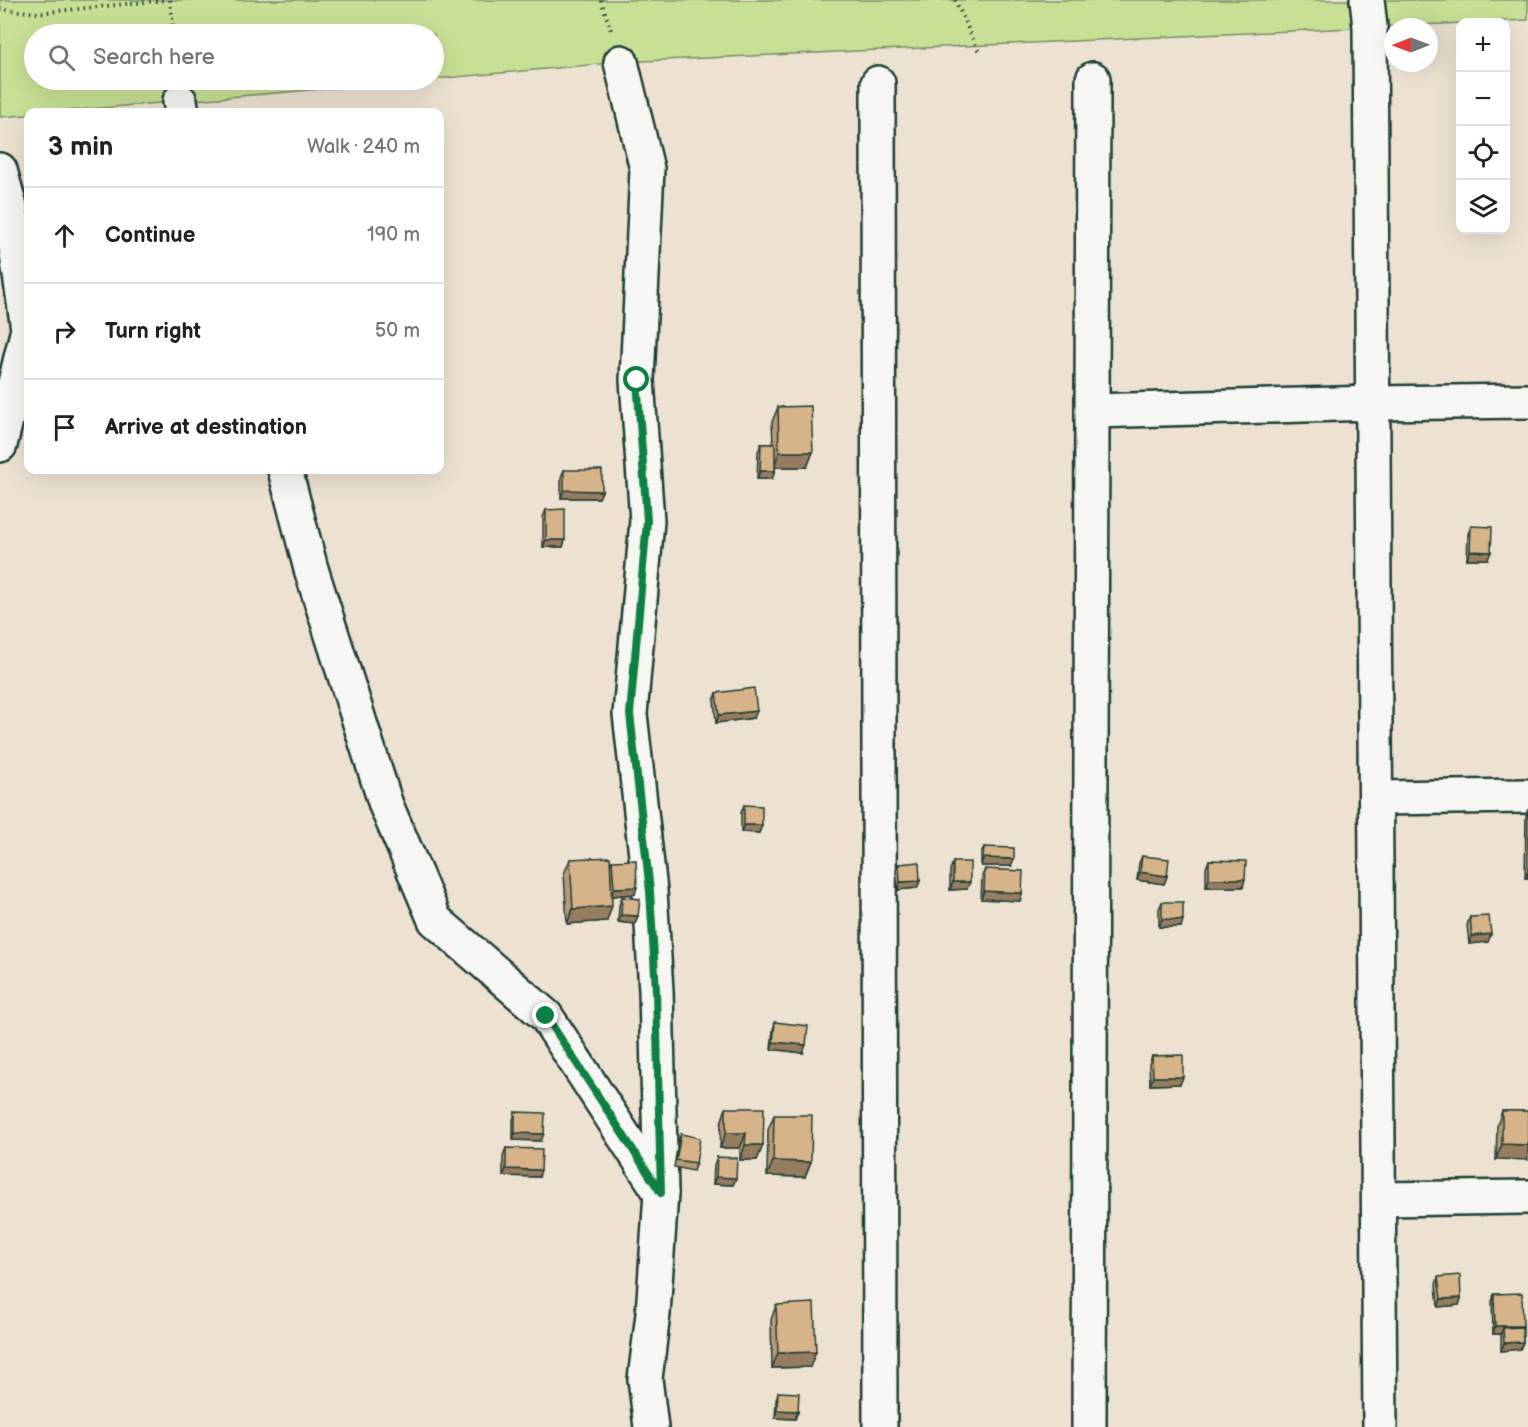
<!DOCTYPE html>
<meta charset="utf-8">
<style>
:root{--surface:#fff;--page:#f2f2f2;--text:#202124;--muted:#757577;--line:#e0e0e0}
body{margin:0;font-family:"Balsamiq Sans",sans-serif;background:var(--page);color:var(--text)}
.controls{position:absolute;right:18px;top:18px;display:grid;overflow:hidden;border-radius:12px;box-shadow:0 6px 24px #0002}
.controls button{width:54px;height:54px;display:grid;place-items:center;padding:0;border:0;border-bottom:2px solid var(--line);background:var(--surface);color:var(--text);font:30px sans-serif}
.compass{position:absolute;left:1384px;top:18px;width:54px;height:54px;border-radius:50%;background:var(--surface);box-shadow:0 6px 24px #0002;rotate:269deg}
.stop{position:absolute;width:18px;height:18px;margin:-14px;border:4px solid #0b8043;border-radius:50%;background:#fff}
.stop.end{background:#0b8043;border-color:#fff;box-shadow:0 2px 6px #0008}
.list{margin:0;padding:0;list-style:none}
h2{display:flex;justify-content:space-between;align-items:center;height:78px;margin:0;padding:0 24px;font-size:26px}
h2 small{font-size:20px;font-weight:400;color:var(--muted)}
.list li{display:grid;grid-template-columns:39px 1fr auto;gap:18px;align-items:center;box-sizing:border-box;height:96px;padding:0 24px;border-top:2px solid var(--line)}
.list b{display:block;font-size:22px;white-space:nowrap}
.list em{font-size:20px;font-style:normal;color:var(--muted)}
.icon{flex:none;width:33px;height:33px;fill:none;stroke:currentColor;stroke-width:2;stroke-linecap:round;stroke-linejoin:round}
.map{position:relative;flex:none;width:1528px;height:1427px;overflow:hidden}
.search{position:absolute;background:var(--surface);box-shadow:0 6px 24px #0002;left:24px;top:24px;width:420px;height:66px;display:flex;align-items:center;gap:15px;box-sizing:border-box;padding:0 21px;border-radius:33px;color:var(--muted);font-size:22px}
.panel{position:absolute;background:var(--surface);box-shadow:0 6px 24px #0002;left:24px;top:108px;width:420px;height:366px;border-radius:12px}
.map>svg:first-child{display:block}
</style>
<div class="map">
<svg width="1528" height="1427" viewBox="0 0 1528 1427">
<rect width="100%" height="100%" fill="#ede2d2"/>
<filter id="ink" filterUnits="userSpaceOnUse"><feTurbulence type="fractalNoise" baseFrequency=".0167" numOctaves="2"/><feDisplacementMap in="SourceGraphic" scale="12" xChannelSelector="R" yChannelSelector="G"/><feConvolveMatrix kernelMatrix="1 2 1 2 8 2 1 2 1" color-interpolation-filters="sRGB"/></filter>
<g filter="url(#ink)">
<path fill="#c8e095" stroke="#748e64" stroke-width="1.5" d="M 0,0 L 1528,0 L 1528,20 L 621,62 L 434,79 L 434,34 L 34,34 L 34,80 L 425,80 L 55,112 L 28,112 L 28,115 L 0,117 Z"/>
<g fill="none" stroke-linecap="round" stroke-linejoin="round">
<defs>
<g id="minor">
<path d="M 1367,0 L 1370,27 L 1380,1427"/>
<path d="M 621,62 L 647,169 L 637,380 L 647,521 L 630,714 L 650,891 L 656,991 L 661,1193 L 653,1314 L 645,1379 L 651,1427"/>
<path d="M 878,83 L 880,1427"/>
<path d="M 180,101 L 182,112"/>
<path d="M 0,170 L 10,207 L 28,329 L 0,445"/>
<path d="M 1092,411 L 1373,403 L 1528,401"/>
<path d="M 285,470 L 311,569 L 386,805 L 435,920 L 546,1016 L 661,1193"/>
<path d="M 1376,798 L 1528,796"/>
<path d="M 1379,1199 L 1528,1197"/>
<path d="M 1089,1427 L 1093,79"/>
</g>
</defs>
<use href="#minor" stroke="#1f3d34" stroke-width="38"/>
<g stroke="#1f3d34" stroke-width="4" stroke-dasharray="1.5 4.5" stroke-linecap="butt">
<path d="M 170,0 L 174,34"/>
<path d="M 601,0 L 612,33"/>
<path d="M 955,0 L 979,52"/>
<path d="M 0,9 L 38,13 L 166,0"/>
</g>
<use href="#minor" stroke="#f6f6f2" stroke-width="33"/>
</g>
<g fill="#b99a76" stroke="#1f3d34" stroke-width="1.5">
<path d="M 778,407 L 813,452 L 807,467 L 775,467 L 775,471 L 772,479 L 757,479 L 758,452 L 761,444 L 773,444 L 772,422 Z"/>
<path d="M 564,470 L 602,491 L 599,498 L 561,498 L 561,477 Z"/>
<path d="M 546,510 L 565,540 L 563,547 L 543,547 L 543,517 Z"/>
<path d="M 1471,526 L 1488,559 L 1467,559 L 1468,534 Z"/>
<path d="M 716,693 L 754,718 L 716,723 L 714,700 Z"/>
<path d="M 744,805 L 762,825 L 759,833 L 741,832 L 741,813 Z"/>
<path d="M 1528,809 L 1528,878 L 1525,878 L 1526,816 Z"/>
<path d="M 984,847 L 1011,866 L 981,866 L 981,854 Z"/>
<path d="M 1142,856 L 1167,876 L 1164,884 L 1137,880 L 1139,863 Z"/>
<path d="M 570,859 L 610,866 L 612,861 L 635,894 L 612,896 L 607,921 L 567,924 L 564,874 Z"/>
<path d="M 1209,860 L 1243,887 L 1206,887 L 1206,868 Z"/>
<path d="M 953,862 L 967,889 L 950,890 L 950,870 Z"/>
<path d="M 899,864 L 920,881 L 917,888 L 898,890 L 896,871 Z"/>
<path d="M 985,869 L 1022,893 L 1020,901 L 981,899 L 982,876 Z"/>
<path d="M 622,897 L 638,916 L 635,924 L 618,922 L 619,905 Z"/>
<path d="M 1162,902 L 1181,927 L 1159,927 L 1159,909 Z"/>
<path d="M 1470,917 L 1488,942 L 1469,944 L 1467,925 Z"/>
<path d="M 775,1022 L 803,1053 L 771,1049 L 773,1030 Z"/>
<path d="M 1152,1056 L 1183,1077 L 1180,1084 L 1150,1085 L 1149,1064 Z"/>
<path d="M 726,1108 L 763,1145 L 757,1160 L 740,1160 L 740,1148 L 720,1148 L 721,1123 Z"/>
<path d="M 1502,1111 L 1528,1111 L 1496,1159 L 1497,1126 Z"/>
<path d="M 515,1112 L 541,1141 L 513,1140 L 513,1120 Z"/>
<path d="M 774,1115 L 805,1177 L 767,1176 L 768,1130 Z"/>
<path d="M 681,1134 L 696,1163 L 693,1171 L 674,1167 L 678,1142 Z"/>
<path d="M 506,1148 L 539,1177 L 503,1176 L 503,1156 Z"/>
<path d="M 717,1157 L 736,1178 L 733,1185 L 713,1184 L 714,1165 Z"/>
<path d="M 1438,1277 L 1461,1298 L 1459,1305 L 1438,1307 L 1436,1285 Z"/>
<path d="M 1494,1294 L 1523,1326 L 1523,1342 L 1520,1349 L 1501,1351 L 1501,1334 L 1493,1334 L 1492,1302 Z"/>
<path d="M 776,1305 L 810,1367 L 772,1368 L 771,1320 Z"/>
<path d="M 778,1392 L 798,1411 L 795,1419 L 775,1418 L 776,1400 Z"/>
</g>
<g fill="#967d60" stroke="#1f3d34" stroke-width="1.5">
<path d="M 779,452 L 813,452 L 807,467 L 774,467 Z"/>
<path d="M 760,471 L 775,471 L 772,479 L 757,479 Z"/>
<path d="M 564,490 L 602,491 L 599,498 L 561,498 Z"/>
<path d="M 546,540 L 565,540 L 563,547 L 543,547 Z"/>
<path d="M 1470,551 L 1491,552 L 1488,559 L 1467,559 Z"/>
<path d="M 757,711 L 754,718 L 716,723 L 719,715 Z"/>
<path d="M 744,825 L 762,825 L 759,833 L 741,832 Z"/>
<path d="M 983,858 L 1014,859 L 1011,866 L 981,866 Z"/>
<path d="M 1528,870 L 1528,878 L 1525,878 Z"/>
<path d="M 1140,872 L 1167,876 L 1164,884 L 1137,880 Z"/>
<path d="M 1209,879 L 1245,879 L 1243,887 L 1206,887 Z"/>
<path d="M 920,881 L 917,888 L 898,890 L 900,882 Z"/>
<path d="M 953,882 L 970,882 L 967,889 L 950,890 Z"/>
<path d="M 637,887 L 635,894 L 611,896 L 614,888 Z"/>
<path d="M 984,891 L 1022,893 L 1020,901 L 981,899 Z"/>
<path d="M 612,906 L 607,921 L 567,924 L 573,909 Z"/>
<path d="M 621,915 L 638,916 L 635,924 L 618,922 Z"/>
<path d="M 1162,919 L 1183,920 L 1181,927 L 1159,927 Z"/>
<path d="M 1491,934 L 1488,942 L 1469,944 L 1472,936 Z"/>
<path d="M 773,1042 L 806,1045 L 803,1053 L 771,1049 Z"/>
<path d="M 1153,1077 L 1183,1077 L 1180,1084 L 1150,1085 Z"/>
<path d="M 515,1133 L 544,1134 L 541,1141 L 513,1140 Z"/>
<path d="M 726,1133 L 746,1133 L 740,1148 L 720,1148 Z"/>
<path d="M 1502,1144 L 1528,1145 L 1528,1160 L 1496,1159 Z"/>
<path d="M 745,1145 L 763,1145 L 757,1160 L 740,1160 Z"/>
<path d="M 773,1161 L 811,1162 L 805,1177 L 767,1176 Z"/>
<path d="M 506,1169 L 541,1170 L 539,1177 L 503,1176 Z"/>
<path d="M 716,1177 L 736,1178 L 733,1185 L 713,1184 Z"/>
<path d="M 1461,1298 L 1459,1305 L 1438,1307 L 1441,1299 Z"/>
<path d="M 1495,1326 L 1523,1326 L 1520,1333 L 1503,1328 L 1501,1334 L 1493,1334 Z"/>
<path d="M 1523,1342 L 1520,1349 L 1501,1351 L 1504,1343 Z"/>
<path d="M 816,1352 L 810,1367 L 772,1368 L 778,1353 Z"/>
<path d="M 777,1410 L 798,1411 L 795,1419 L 775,1418 Z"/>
</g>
<g fill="#d7b389" stroke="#1f3d34" stroke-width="1.5">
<path d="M 811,406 L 813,452 L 779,452 L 778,407 Z"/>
<path d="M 761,444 L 775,444 L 775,471 L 760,471 Z"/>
<path d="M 564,470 L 602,470 L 602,491 L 564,490 Z"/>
<path d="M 565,509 L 565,540 L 546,540 L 546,510 Z"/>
<path d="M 1471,526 L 1492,527 L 1491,552 L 1470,551 Z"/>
<path d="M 754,688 L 757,711 L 719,715 L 716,693 Z"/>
<path d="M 744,805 L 762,806 L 762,825 L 744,825 Z"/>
<path d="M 984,847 L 1014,848 L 1014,859 L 983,858 Z"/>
<path d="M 1142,856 L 1169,859 L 1167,876 L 1140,872 Z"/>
<path d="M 610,857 L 612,906 L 573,909 L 570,859 Z"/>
<path d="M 636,860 L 637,887 L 614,888 L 612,861 Z"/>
<path d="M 1209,860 L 1246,861 L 1245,879 L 1209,879 Z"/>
<path d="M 919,862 L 920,881 L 900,882 L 899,864 Z"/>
<rect x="953" y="862" width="17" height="20"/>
<path d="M 985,869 L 1023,871 L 1022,893 L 984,891 Z"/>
<path d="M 622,897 L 640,899 L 638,916 L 621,915 Z"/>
<path d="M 1162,902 L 1183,902 L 1183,920 L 1162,919 Z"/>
<path d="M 1489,916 L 1491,934 L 1472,936 L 1470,917 Z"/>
<path d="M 775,1022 L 808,1026 L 806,1045 L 773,1042 Z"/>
<path d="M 1183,1055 L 1183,1077 L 1153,1077 L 1152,1056 Z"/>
<path d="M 726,1108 L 764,1108 L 763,1145 L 745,1145 L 746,1133 L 726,1133 Z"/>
<path d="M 1502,1111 L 1528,1111 L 1528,1145 L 1502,1144 Z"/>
<path d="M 515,1112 L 545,1113 L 544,1134 L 515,1133 Z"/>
<path d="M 774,1115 L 812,1115 L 811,1162 L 773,1161 Z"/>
<path d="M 681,1134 L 700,1138 L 696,1163 L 676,1160 Z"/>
<path d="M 506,1148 L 542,1149 L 541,1170 L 506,1169 Z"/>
<path d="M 717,1157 L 737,1158 L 736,1178 L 716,1177 Z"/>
<path d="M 1460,1275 L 1461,1298 L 1441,1299 L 1438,1277 Z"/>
<path d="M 1522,1293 L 1523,1326 L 1495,1326 L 1494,1294 Z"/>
<path d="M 814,1303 L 816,1352 L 778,1353 L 776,1305 Z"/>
<path d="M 1522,1327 L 1523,1342 L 1504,1343 L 1503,1328 Z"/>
<path d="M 778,1392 L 799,1393 L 798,1411 L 777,1410 Z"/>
</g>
</g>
<g fill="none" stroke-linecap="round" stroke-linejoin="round" filter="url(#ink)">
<path stroke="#0b8043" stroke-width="8" d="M 546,1016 L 661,1193 L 656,991 L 650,891 L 630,714 L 647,521 L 637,380"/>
</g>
</svg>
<div class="controls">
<button>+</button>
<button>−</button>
<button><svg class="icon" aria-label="locate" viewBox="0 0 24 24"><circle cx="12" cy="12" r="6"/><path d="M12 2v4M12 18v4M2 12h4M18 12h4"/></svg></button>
<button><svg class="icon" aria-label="layers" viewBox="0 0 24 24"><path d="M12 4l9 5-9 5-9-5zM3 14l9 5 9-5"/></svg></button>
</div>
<svg class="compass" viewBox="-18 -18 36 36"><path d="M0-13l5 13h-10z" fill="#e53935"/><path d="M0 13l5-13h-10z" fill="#757577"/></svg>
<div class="stop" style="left:637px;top:380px"></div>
<div class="stop end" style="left:546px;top:1016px"></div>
<div class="search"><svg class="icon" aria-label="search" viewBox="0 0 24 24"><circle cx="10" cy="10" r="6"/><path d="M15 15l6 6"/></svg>Search here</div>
<section class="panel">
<h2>3 min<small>Walk · 240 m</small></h2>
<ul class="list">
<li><svg class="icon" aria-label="ahead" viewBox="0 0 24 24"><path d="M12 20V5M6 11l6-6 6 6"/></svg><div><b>Continue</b></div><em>190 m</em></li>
<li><svg class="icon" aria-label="right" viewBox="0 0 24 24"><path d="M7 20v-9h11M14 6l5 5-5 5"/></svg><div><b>Turn right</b></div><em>50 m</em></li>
<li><svg class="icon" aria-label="arrive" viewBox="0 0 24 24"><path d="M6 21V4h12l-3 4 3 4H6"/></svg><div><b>Arrive at destination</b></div></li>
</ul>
</section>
</div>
